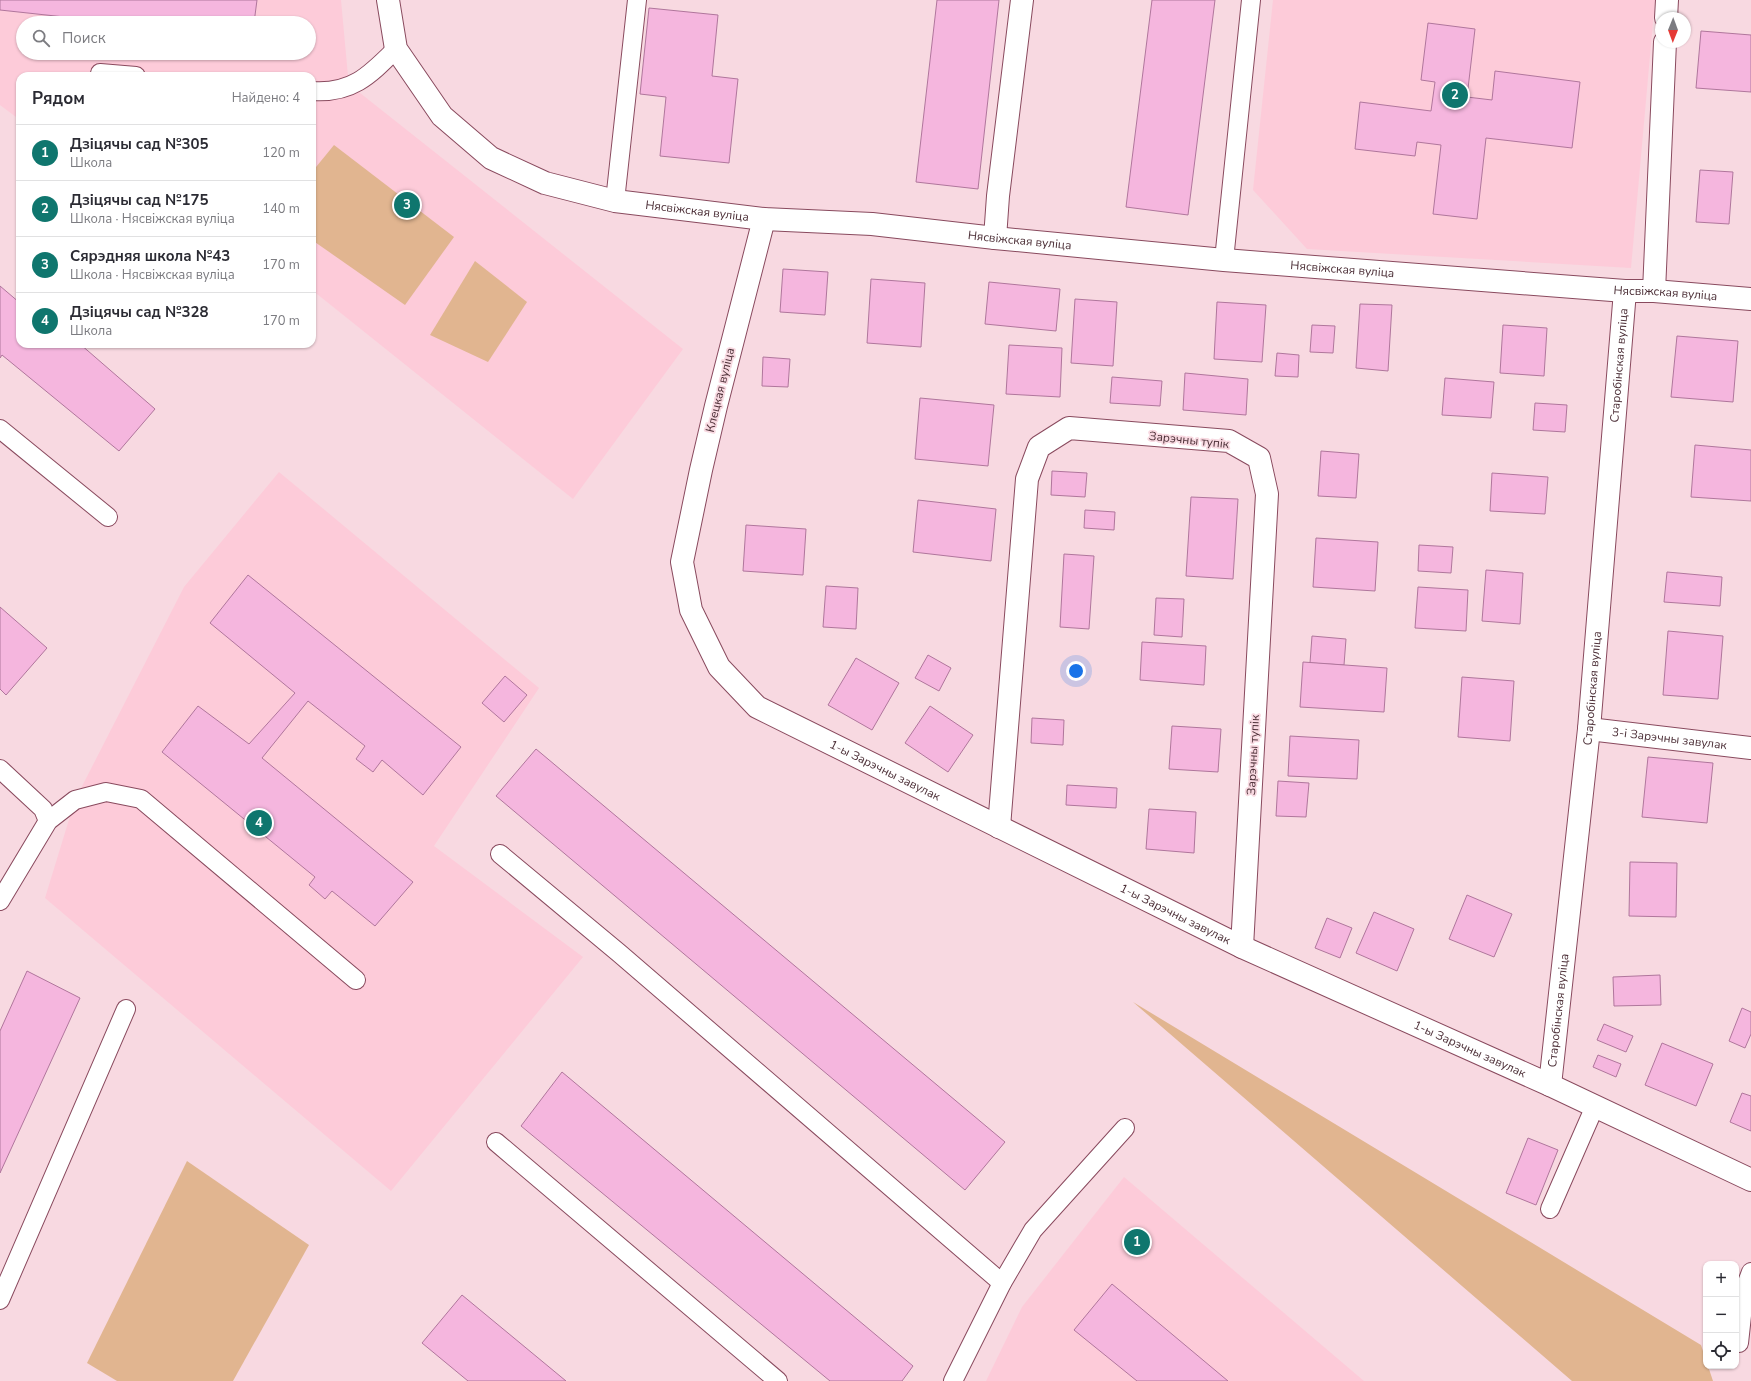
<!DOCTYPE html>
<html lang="ru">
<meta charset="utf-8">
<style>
:root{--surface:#fff;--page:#f7f7f7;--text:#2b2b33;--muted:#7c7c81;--line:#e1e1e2;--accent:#0f766e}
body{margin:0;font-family:"Nunito Sans",sans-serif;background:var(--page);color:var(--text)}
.controls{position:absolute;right:12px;bottom:12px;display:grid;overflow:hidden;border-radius:8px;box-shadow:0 1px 3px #0004}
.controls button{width:36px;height:36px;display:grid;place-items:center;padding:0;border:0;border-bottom:1px solid var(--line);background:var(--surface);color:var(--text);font:20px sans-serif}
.compass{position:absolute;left:1655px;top:12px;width:36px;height:36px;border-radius:50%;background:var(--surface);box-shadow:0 1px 3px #0004;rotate:181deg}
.you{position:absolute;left:1076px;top:671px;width:14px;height:14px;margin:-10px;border:3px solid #fff;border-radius:50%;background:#1a73e8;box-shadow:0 0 0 6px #1a73e833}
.badge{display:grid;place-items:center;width:26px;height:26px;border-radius:50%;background:var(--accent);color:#fff;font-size:13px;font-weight:700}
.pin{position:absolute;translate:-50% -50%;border:2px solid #fff;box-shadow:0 1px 4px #0006}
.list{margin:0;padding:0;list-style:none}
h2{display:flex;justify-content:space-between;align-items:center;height:52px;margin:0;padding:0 16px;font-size:17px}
h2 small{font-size:13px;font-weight:400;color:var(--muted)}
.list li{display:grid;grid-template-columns:26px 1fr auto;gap:12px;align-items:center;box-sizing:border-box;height:56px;padding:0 16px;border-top:1px solid var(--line)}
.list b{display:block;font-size:15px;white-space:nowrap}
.list p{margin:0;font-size:13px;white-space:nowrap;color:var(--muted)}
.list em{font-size:13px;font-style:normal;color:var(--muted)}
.icon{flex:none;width:22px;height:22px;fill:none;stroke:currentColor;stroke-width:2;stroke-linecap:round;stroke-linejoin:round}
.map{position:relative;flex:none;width:1751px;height:1381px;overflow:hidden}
.search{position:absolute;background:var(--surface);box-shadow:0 1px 3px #0004;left:16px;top:16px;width:300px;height:44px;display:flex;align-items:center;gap:10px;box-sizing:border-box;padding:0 14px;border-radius:22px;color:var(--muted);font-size:15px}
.panel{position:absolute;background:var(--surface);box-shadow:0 1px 3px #0004;left:16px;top:72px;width:300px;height:276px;border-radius:12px}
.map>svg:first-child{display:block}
</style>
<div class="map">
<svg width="1751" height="1381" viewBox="0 0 1751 1381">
<rect width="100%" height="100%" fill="#f8d9e1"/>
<g fill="#fdcbd9" fill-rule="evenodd">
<path d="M 0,0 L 341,0 L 349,87 L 355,89 L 683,349 L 573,499 L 312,290 L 312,76 L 20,76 L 20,120 L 0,105 ZM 23,23 L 309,23 L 309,53 L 23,53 Z"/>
<path d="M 1273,0 L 1655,0 L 1631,268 L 1307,249 L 1253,190 Z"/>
<path d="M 279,472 L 539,688 L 434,846 L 583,957 L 391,1191 L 45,898 L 75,800 L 184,587 Z"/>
<path d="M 1124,1177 L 1364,1381 L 986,1381 L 1022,1307 Z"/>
</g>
<g fill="#e1b590">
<path d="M 334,145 L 454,237 L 405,305 L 312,240 L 312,172 Z"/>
<path d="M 475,261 L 527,302 L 488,362 L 430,335 Z"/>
<path d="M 1133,1002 L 1701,1345 L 1706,1360 L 1706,1366 L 1708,1366 L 1713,1381 L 1572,1381 Z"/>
<path d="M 187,1161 L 309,1245 L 233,1381 L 117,1381 L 87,1363 Z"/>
</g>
<g fill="#f5b6de" stroke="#b0769c">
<path d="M 0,0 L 257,0 L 254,23 L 120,23 L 0,10 Z"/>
<path d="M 937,0 L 999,0 L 978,189 L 916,182 Z"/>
<path d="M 1152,0 L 1215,0 L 1188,215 L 1126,207 Z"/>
<path d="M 649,8 L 718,15 L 712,76 L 738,79 L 729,163 L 660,156 L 666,97 L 640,94 Z"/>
<path d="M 1428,23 L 1475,29 L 1467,97 L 1492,100 L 1495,71 L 1580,82 L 1572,148 L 1486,138 L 1477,219 L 1433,214 L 1441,145 L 1417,142 L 1415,156 L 1355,149 L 1360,102 L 1431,111 L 1435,82 L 1421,80 Z"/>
<path d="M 1701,31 L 1751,35 L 1751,92 L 1696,88 Z"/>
<path d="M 1700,170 L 1733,172 L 1729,224 L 1696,222 Z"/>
<path d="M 783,269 L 828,272 L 825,315 L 780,312 Z"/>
<path d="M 871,279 L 925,283 L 921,347 L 867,343 Z"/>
<path d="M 989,282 L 1060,289 L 1056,331 L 985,324 Z"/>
<path d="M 0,286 L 20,303 L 20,344 L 80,344 L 155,409 L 119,451 L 2,355 L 0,358 Z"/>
<path d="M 1075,299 L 1117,302 L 1113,366 L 1071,363 Z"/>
<path d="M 1217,302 L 1266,305 L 1262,362 L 1214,359 Z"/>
<path d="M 1360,304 L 1392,305 L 1388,371 L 1356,368 Z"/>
<path d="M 1312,325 L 1335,326 L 1333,353 L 1310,352 Z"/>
<path d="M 1503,325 L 1547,328 L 1544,376 L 1500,373 Z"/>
<path d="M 1677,336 L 1738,341 L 1733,402 L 1671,397 Z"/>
<path d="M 1009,345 L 1062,348 L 1060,397 L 1006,394 Z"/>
<path d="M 1277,353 L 1299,355 L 1298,377 L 1275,376 Z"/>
<path d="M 763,357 L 790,359 L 788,387 L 762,386 Z"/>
<path d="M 1185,373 L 1248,379 L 1246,415 L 1183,410 Z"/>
<path d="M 1112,377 L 1162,381 L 1160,406 L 1110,403 Z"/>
<path d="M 1445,378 L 1494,382 L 1491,418 L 1442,415 Z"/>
<path d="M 920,398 L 994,405 L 988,466 L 915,459 Z"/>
<path d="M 1535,403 L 1567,405 L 1565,432 L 1533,430 Z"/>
<path d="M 1695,445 L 1751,450 L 1751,501 L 1691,497 Z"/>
<path d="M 1321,451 L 1359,454 L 1356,498 L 1318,496 Z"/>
<path d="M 1052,471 L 1087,473 L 1085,497 L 1051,495 Z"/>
<path d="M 1492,473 L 1548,477 L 1545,514 L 1490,511 Z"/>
<path d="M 1191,497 L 1238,499 L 1233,579 L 1186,576 Z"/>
<path d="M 918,500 L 996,509 L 991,561 L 913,552 Z"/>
<path d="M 1085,510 L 1115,512 L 1114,530 L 1084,528 Z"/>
<path d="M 746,525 L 806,529 L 803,575 L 743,571 Z"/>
<path d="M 1316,538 L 1378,542 L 1375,591 L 1313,587 Z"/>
<path d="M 1419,545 L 1453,547 L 1451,573 L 1418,571 Z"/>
<path d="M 1064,554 L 1094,556 L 1089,629 L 1060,627 Z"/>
<path d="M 1486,570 L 1523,573 L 1520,624 L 1482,621 Z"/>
<path d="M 1667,572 L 1722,577 L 1720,606 L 1664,602 Z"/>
<path d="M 248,575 L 461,747 L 423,795 L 382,760 L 373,772 L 356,759 L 365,746 L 308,701 L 262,758 L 413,882 L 375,926 L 332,891 L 325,899 L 309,885 L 315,877 L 162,752 L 198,706 L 249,744 L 295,693 L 210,623 Z"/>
<path d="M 826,586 L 858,588 L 856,629 L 823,627 Z"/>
<path d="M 1418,587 L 1468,590 L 1466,631 L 1415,628 Z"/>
<path d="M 1156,598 L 1184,599 L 1182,637 L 1154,635 Z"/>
<path d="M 0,607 L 47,648 L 6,695 L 0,689 Z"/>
<path d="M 1668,631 L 1723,636 L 1718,699 L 1663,695 Z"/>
<path d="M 1312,636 L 1346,639 L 1344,665 L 1310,663 Z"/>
<path d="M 1142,642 L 1206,646 L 1204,685 L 1140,680 Z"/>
<path d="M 928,655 L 951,668 L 939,691 L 915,678 Z"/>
<path d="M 856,658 L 899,683 L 872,730 L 828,705 Z"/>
<path d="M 1303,662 L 1387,668 L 1384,712 L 1300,707 Z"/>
<path d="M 505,676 L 527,695 L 504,722 L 482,703 Z"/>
<path d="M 1462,677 L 1514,681 L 1510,741 L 1458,737 Z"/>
<path d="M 930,706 L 973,735 L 948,772 L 905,743 Z"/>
<path d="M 1032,718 L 1064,720 L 1063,745 L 1031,743 Z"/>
<path d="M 1172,726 L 1221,729 L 1218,772 L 1169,769 Z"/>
<path d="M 1290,736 L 1359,740 L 1357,779 L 1288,776 Z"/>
<path d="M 536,749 L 1005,1142 L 965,1190 L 496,796 Z"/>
<path d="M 1648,757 L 1713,763 L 1707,823 L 1642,817 Z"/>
<path d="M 1278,781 L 1309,783 L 1306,817 L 1276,816 Z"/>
<path d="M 1067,785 L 1117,788 L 1116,808 L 1066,805 Z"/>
<path d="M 1149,809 L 1196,812 L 1194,853 L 1146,849 Z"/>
<path d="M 1630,862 L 1677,863 L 1676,917 L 1629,916 Z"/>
<path d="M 1467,895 L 1512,914 L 1494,957 L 1449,939 Z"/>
<path d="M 1374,912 L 1414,929 L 1397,971 L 1356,953 Z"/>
<path d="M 1327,918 L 1352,928 L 1340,958 L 1315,948 Z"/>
<path d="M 27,971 L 80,998 L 0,1173 L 0,1031 Z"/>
<path d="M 1660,975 L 1661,1005 L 1614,1006 L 1613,977 Z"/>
<path d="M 1742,1008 L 1751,1012 L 1751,1034 L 1745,1048 L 1729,1041 Z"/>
<path d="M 1604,1024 L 1633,1036 L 1626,1052 L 1597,1040 Z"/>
<path d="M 1662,1043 L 1713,1064 L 1696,1106 L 1645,1085 Z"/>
<path d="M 1598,1055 L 1621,1064 L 1616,1077 L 1593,1067 Z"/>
<path d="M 562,1072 L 913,1366 L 902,1381 L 830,1381 L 521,1126 Z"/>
<path d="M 1742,1093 L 1751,1096 L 1751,1131 L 1730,1122 Z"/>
<path d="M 1528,1138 L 1558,1150 L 1536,1205 L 1506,1193 Z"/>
<path d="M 1112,1284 L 1228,1381 L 1137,1381 L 1074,1330 Z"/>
<path d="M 462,1295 L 566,1381 L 468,1381 L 422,1343 Z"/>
</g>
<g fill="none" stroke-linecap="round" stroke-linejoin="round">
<defs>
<g id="lane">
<path d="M 100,73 L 136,76"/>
<path d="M 312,91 C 352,94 370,75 396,49"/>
<path d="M 615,201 L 637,0"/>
<path d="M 1224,260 L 1251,0"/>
<path d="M 0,429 L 108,517"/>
<path d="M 0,769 L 43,809 L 48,821"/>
<path d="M 500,854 L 619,953 L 1002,1283"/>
<path d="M 0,901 L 48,821 L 75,800 L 106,792 L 141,799 L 356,980"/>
<path d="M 496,1142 L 778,1381"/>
<path d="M 1550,1209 L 1595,1106"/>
<path d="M 0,1300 L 126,1009"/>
<path d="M 1739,1343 L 1745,1288 L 1751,1272"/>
<path d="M 953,1381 L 1002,1283 L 1033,1230 L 1125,1128"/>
</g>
<g id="street">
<path id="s1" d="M 388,0 L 396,49 L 442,116 L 491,158 L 545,183 L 615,201 L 764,219 L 872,224 L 995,238 L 1224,260 L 1625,291 L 1654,291 L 1751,299"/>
<path d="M 1666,18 L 1667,0"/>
<path id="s2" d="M 764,219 L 716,406 L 701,470 L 682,562 L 691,610 L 719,667 L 757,707 L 1242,947 L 1550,1085 L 1751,1180"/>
<path d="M 995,238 L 998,196 L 1022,0"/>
<path d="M 1654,291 L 1665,42"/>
<path id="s3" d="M 1589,729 L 1751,748"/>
<path d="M 999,827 L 1027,479 L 1039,447 L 1069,428 L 1229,441 L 1259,458 L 1267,494 L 1242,947"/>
<path id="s4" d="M 1550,1085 L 1589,729 L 1625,291"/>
</g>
</defs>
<use href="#lane" stroke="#894a5e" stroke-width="20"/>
<use href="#street" stroke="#894a5e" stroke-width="24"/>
<use href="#lane" stroke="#fff" stroke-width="18"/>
<use href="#street" stroke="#fff" stroke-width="22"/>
</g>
<g text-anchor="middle" stroke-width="3.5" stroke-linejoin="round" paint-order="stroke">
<g font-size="12" fill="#4c2f37" stroke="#f8d9e1">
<text dy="4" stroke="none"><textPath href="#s1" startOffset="410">Нясвіжская вуліца</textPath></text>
<text dy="4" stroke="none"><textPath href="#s1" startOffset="734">Нясвіжская вуліца</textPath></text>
<text dy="4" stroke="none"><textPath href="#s1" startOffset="1058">Нясвіжская вуліца</textPath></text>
<text dy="4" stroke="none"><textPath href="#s1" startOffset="1382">Нясвіжская вуліца</textPath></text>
<text dy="4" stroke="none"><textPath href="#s4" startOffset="723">Старобінская вуліца</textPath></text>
<text transform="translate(720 390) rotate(-76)" y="4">Клецкая вуліца</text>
<text transform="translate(1189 440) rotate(6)" y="4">Зарэчны тупік</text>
<text dy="4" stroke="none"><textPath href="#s4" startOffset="399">Старобінская вуліца</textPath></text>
<text dy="4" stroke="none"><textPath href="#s3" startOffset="81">3-і Зарэчны завулак</textPath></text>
<text transform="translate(1253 755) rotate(-87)" y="4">Зарэчны тупік</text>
<text dy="4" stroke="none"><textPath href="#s2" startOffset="663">1-ы Зарэчны завулак</textPath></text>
<text dy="4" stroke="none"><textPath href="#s2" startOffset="987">1-ы Зарэчны завулак</textPath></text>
<text dy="4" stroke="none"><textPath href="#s4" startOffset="75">Старобінская вуліца</textPath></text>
<text dy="4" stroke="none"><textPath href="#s2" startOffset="1311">1-ы Зарэчны завулак</textPath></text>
</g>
</g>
</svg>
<div class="controls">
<button>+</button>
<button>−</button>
<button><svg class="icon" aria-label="locate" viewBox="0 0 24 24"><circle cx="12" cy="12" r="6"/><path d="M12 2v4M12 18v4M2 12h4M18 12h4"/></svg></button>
</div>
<svg class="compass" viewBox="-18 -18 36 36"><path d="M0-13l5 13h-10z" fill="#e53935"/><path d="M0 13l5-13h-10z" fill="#7c7c81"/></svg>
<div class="you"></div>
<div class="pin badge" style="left:1137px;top:1242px">1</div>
<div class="pin badge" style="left:1455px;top:95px">2</div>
<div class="pin badge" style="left:407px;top:205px">3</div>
<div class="pin badge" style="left:259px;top:823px">4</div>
<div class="search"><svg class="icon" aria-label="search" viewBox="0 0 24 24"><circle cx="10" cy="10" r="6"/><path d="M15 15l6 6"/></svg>Поиск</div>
<section class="panel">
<h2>Рядом<small>Найдено: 4</small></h2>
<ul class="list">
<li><span class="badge">1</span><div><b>Дзіцячы сад №305</b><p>Школа</p></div><em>120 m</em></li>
<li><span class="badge">2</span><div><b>Дзіцячы сад №175</b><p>Школа · Нясвіжская вуліца</p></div><em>140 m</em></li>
<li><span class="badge">3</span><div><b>Сярэдняя школа №43</b><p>Школа · Нясвіжская вуліца</p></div><em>170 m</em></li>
<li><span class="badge">4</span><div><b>Дзіцячы сад №328</b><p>Школа</p></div><em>170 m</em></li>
</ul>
</section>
</div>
